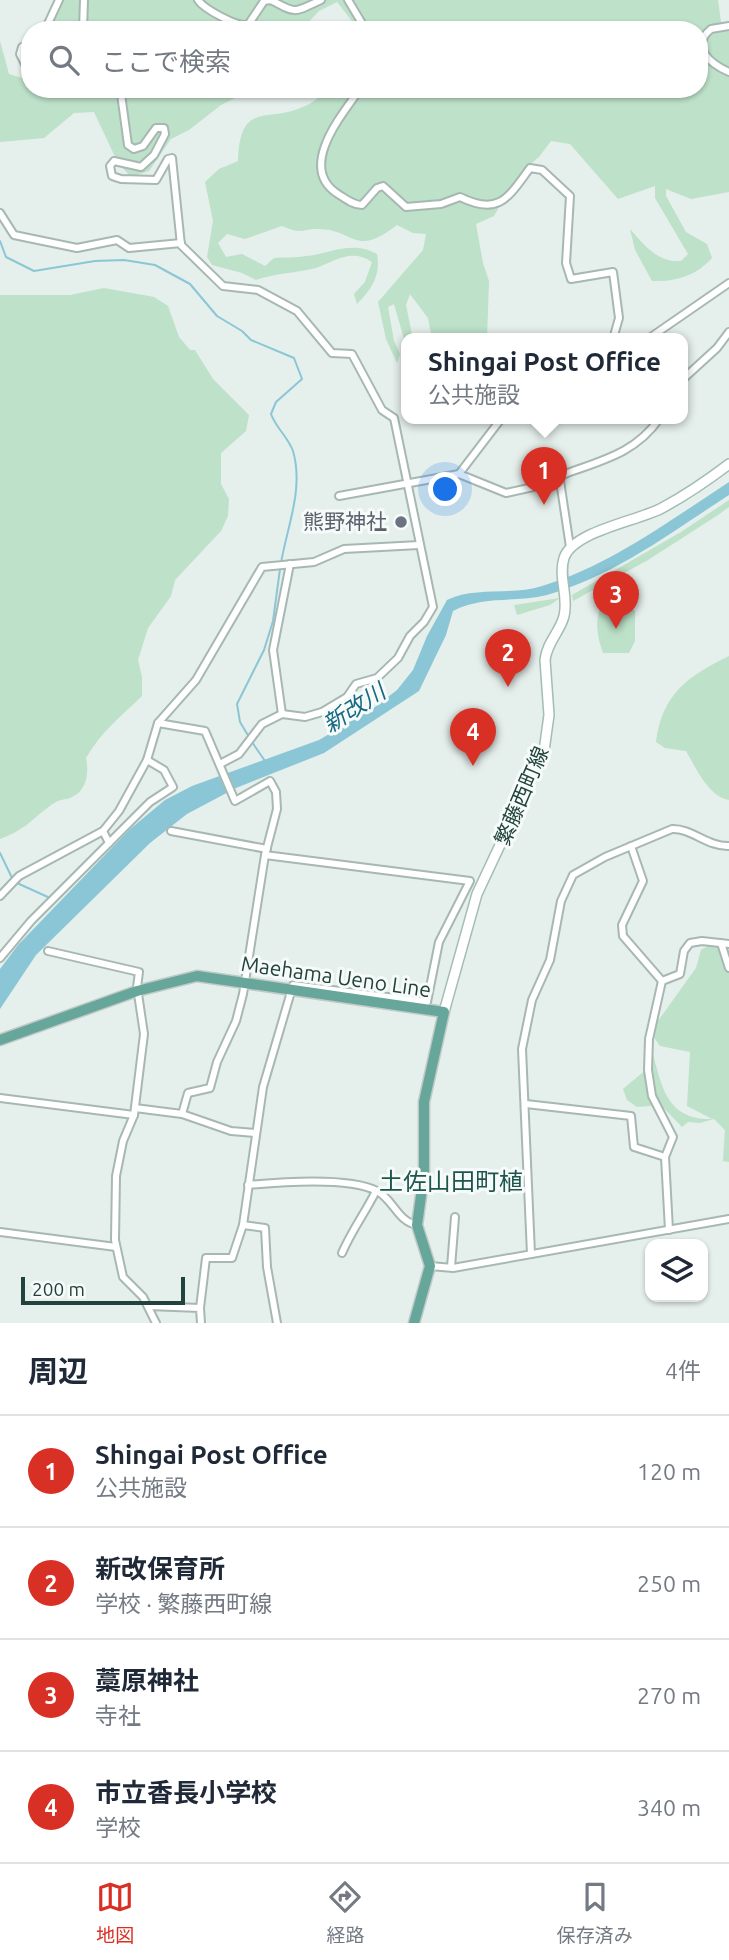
<!DOCTYPE html>
<html lang="ja">
<meta charset="utf-8">
<style>
:root{--surface:#fff;--page:#f6f6f7;--text:#1f2937;--muted:#747a83;--line:#e0e1e3;--accent:#d93025}
body{margin:0;font-family:Ubuntu,"Noto Sans JP",sans-serif;background:var(--page);color:var(--text)}
.controls{position:absolute;right:21px;bottom:21px;display:grid;overflow:hidden;border-radius:14px;box-shadow:0 2px 5px #0004}
.controls button{width:63px;height:63px;display:grid;place-items:center;padding:0;border:0;border-bottom:2px solid var(--line);background:var(--surface);color:var(--text);font:35px sans-serif}
.scale{position:absolute;left:21px;bottom:18px;width:164px;box-sizing:border-box;padding-left:7px;border:4px solid #22433c;border-top:0;font-size:19px;line-height:24px;white-space:nowrap;color:#22433c;-webkit-text-stroke:5px #f6fbf9;paint-order:stroke}
.you{position:absolute;left:446px;top:490px;width:24px;height:24px;margin:-18px;border:5px solid #fff;border-radius:50%;background:#1a73e8;box-shadow:0 0 0 10px #1a73e833}
.badge{display:grid;place-items:center;width:46px;height:46px;border-radius:50%;background:var(--accent);color:#fff;font-size:23px;font-weight:700}
.pin{position:absolute;translate:-50% -58px;filter:drop-shadow(0 2px 4px #0008)}
.pin::after{content:'';position:absolute;top:37px;width:24px;height:21px;background:inherit;clip-path:polygon(0 0,100% 0,50% 100%)}
.popup{position:absolute;left:401px;top:333px;width:287px;height:91px;box-sizing:border-box;display:grid;place-content:center;border-radius:14px;background:var(--surface);filter:drop-shadow(0 2px 5px #0005);font-size:23px;white-space:nowrap;color:var(--muted)}
.popup b{font-size:26px;color:var(--text)}
.popup::after{content:'';position:absolute;left:50%;top:100%;margin-left:-14px;border:14px solid transparent;border-top-color:var(--surface)}
.list{margin:0;padding:0;list-style:none}
h2{display:flex;justify-content:space-between;align-items:center;height:91px;margin:0;padding:0 28px;font-size:30px}
h2 small{font-size:23px;font-weight:400;color:var(--muted)}
.list li{display:grid;grid-template-columns:46px 1fr auto;gap:21px;align-items:center;box-sizing:border-box;height:112px;padding:0 28px;border-top:2px solid var(--line)}
.list b{display:block;font-size:26px;white-space:nowrap}
.list p{margin:0;font-size:23px;white-space:nowrap;color:var(--muted)}
.list em{font-size:23px;font-style:normal;color:var(--muted)}
.icon{flex:none;width:38px;height:38px;fill:none;stroke:currentColor;stroke-width:2;stroke-linecap:round;stroke-linejoin:round}
.map{position:relative;flex:none;width:729px;height:1323px;overflow:hidden}
.search{position:absolute;background:var(--surface);box-shadow:0 2px 5px #0004;left:21px;right:21px;top:21px;height:77px;display:flex;align-items:center;gap:18px;box-sizing:border-box;padding:0 24px;border-radius:28px;color:var(--muted);font-size:26px}
.sheet{height:539px;background:var(--surface)}
nav{display:flex;justify-content:space-around;align-items:center;box-sizing:border-box;height:98px;border-top:2px solid var(--line);background:var(--surface);font-size:19px;color:var(--muted)}
nav a{display:grid;justify-items:center;gap:4px}
nav .on{color:var(--accent)}
.map>svg:first-child{display:block}
</style>
<div class="map">
<svg width="729" height="1323" viewBox="0 0 729 1323">
<rect width="100%" height="100%" fill="#e5efeb"/>
<g fill="#bde1c9">
<path d="M 63,0 L 718,0 L 721,22 L 729,29 L 729,192 L 691,199 L 666,189 L 666,196 L 686,232 L 707,244 L 712,258 C 696,276 675,282 652,281 L 635,250 L 630,229 C 644,245 658,263 681,261 L 688,254 L 655,198 L 655,186 L 618,199 L 570,144 L 551,141 L 539,157 L 524,169 L 519,188 L 503,200 L 494,216 L 476,224 L 483,263 L 489,281 L 487,339 L 432,339 L 428,318 L 410,294 L 406,305 L 413,339 L 406,339 L 406,346 L 394,304 L 388,307 L 394,341 L 400,354 L 397,363 L 386,339 L 378,302 L 423,250 L 426,234 L 413,233 L 397,225 C 354,258 356,230 319,229 C 300,229 303,235 282,226 L 245,239 L 227,234 L 218,243 L 226,257 L 242,254 L 265,266 L 274,258 C 285,257 296,258 307,256 C 331,253 353,240 377,254 C 381,275 372,289 357,304 L 354,294 L 365,282 L 372,262 C 351,248 336,261 316,268 C 296,273 275,273 256,280 L 242,273 L 212,265 L 207,257 L 213,221 L 205,182 L 219,169 L 238,161 C 240,99 268,124 305,106 C 313,103 321,95 327,89 L 699,89 L 699,30 L 359,30 L 337,2 L 319,11 L 301,30 L 43,30 Z"/>
<path d="M 0,41 L 9,74 L 25,79 L 30,75 L 30,89 L 244,89 L 239,96 L 221,105 L 189,130 L 171,139 L 149,171 L 131,177 L 118,163 L 94,112 L 74,113 L 44,138 L 0,142 Z"/>
<path d="M 104,288 L 154,297 L 168,306 L 179,337 L 190,350 L 195,350 L 213,379 L 249,415 L 246,431 L 221,453 L 221,484 L 229,499 L 228,516 L 221,531 L 175,580 L 171,596 L 148,628 L 138,660 L 142,677 L 142,696 C 120,717 101,732 86,758 C 89,773 87,790 72,797 C 67,800 60,799 56,802 C 33,816 30,828 0,839 L 0,295 L 70,295 Z"/>
<path d="M 729,500 L 729,507 L 718,515 L 648,560 L 573,601 L 572,595 L 681,532 Z"/>
<path d="M 560,598 L 550,605 L 517,615 L 514,605 Z"/>
<path d="M 623,601 L 635,611 L 635,641 L 629,653 L 603,653 C 598,639 593,618 603,605 Z"/>
<path d="M 729,656 L 729,800 C 708,796 696,768 686,751 L 665,748 L 656,742 C 662,694 688,676 729,656 Z"/>
<path d="M 715,942 L 729,951 L 729,1162 L 723,1161 L 725,1130 L 714,1119 L 700,1123 L 688,1122 L 682,1127 L 661,1105 L 637,1107 L 627,1100 L 623,1089 L 648,1068 L 652,1051 C 662,1086 666,1120 712,1119 L 687,1106 L 690,1052 L 660,1046 L 650,1032 L 696,968 L 701,950 Z"/>
</g>
<path fill="#8bc6d7" d="M 729,482 L 729,495 C 670,533 616,575 547,595 C 516,603 483,595 453,611 L 446,635 L 419,691 L 324,753 L 236,788 L 187,814 L 150,843 L 36,955 L 0,1009 L 0,969 L 18,945 L 129,830 L 165,800 L 192,786 L 319,740 L 375,707 L 397,690 L 413,670 L 427,636 L 447,600 C 475,586 512,596 542,586 C 611,565 669,521 729,482 Z"/>
<g fill="none" stroke-linecap="round" stroke-linejoin="round">
<g stroke="#8bc6d7" stroke-width="2">
<path d="M 0,241 L 6,257 L 34,271 L 95,261 L 124,260 L 155,265 L 190,284 L 217,316 L 242,331 L 251,340 L 294,358 L 302,379 L 276,402 L 271,414 C 276,428 288,437 293,451 C 304,489 287,527 281,563"/>
<path d="M 249,737 L 240,722 L 237,704 L 264,650 L 273,621 L 280,569"/>
<path d="M 252,742 L 265,761"/>
<path d="M 0,853 L 13,880"/>
<path d="M 17,883 L 50,898"/>
</g>
<defs>
<g id="minor">
<path d="M 198,0 C 204,9 237,27 248,25 L 264,1 L 271,0 C 297,14 293,13 321,0"/>
<path d="M 348,0 L 366,30"/>
<path d="M 729,26 L 711,29 C 689,47 711,64 729,72"/>
<path d="M 45,30 L 59,0"/>
<path d="M 83,30 L 84,0"/>
<path d="M 30,45 L 22,47 L 20,54 L 30,74"/>
<path d="M 117,89 L 121,94 L 128,145 L 134,149 L 143,146 L 156,128 L 164,128 L 165,134 L 154,155 L 141,167 L 114,161 L 110,166 L 112,176 L 121,179 L 156,180 L 168,159 L 172,158 L 181,245 L 223,286 L 258,290 L 297,311 L 332,353 L 352,354 L 382,410 L 394,418 L 433,607 L 424,622 L 410,636 L 398,658 L 377,678 L 356,684 L 347,697 L 322,712 L 305,717 L 282,714 L 262,724 L 239,754 L 220,764"/>
<path d="M 360,89 C 341,116 297,168 338,194 C 346,199 353,205 362,205 L 377,188 L 383,186 L 406,207 L 441,204 L 460,197 C 499,216 508,198 530,168 L 542,170 L 570,196 L 566,263 L 571,279 L 613,272 L 619,318 L 613,339"/>
<path d="M 0,213 L 14,235 L 77,248 L 117,240 L 129,248 L 181,243"/>
<path d="M 648,339 L 729,283"/>
<path d="M 682,380 L 717,348 L 729,332"/>
<path d="M 459,474 L 501,419"/>
<path d="M 339,496 L 459,474 L 506,493 L 560,481"/>
<path d="M 570,547 L 560,481 L 562,475 C 599,461 635,454 659,419"/>
<path d="M 282,714 L 273,650 L 290,564"/>
<path d="M 171,831 L 267,849"/>
<path d="M 109,843 L 150,802 L 173,787 L 164,770 L 147,760"/>
<path d="M 631,846 L 643,881 L 622,925 L 623,936 L 662,981"/>
<path d="M 265,855 L 470,881 L 439,942 L 427,1002 L 293,985 L 263,1087 L 243,1225 L 265,1228 L 267,1267 L 277,1323"/>
<path d="M 0,896 L 19,876 L 103,831 L 119,811 L 147,760 L 158,723 L 196,680 L 262,567 L 314,562 L 344,549 L 419,545"/>
<path d="M 721,943 L 729,968"/>
<path d="M 48,951 L 139,972 L 137,987 L 144,1034 L 134,1115 L 123,1141 L 116,1176 L 115,1240 L 123,1277 L 143,1297 L 156,1323"/>
<path d="M 0,958 L 31,921 L 109,843 L 103,831"/>
<path d="M 662,981 L 649,1039 L 648,1070 L 652,1096 L 673,1137 L 665,1157 L 669,1230"/>
<path d="M 662,981 L 680,974 L 684,951 L 690,943 L 702,941 L 729,944"/>
<path d="M 0,1098 L 134,1115"/>
<path d="M 526,1104 L 631,1116 L 634,1147 L 665,1157"/>
<path d="M 135,1108 L 182,1114 L 188,1093 L 210,1088 L 217,1062 L 236,1021 L 243,994 L 265,855 L 277,809 L 276,792 L 270,781 L 235,801 L 205,731 L 158,723"/>
<path d="M 182,1114 L 231,1131 L 255,1133"/>
<path d="M 248,1185 C 280,1182 350,1177 377,1191 C 394,1200 397,1221 417,1225"/>
<path d="M 0,1232 L 116,1247"/>
<path d="M 342,1253 C 352,1230 365,1213 376,1191"/>
<path d="M 531,1254 L 522,1049 L 532,1000 L 550,960 L 561,901 L 573,875 L 605,857 L 672,829 C 691,828 708,847 729,846"/>
<path d="M 430,1266 L 453,1268 L 729,1219"/>
<path d="M 451,1267 L 455,1217"/>
<path d="M 148,1306 L 200,1308 L 201,1323"/>
<path d="M 200,1308 L 206,1258 L 232,1258 L 243,1225"/>
</g>
<path id="secondary" d="M 444,1012 L 477,894 L 544,751 L 549,715 L 545,660 C 547,642 560,632 564,616 C 569,597 558,577 564,558 C 573,531 638,521 662,508 C 686,495 708,480 729,464"/>
<path id="primary" d="M 0,1040 L 137,991 L 197,976 L 444,1012 L 424,1102 L 424,1174 L 417,1225 L 430,1266 L 414,1323"/>
</defs>
<use href="#minor" stroke="#a7b8b3" stroke-width="10"/>
<use href="#secondary" stroke="#a3bcb4" stroke-width="12"/>
<use href="#primary" stroke="#c1cac8" stroke-width="13"/>
<use href="#minor" stroke="#fff" stroke-width="6"/>
<use href="#secondary" stroke="#fff" stroke-width="9"/>
<use href="#primary" stroke="#67a79b" stroke-width="10"/>
</g>
<circle fill="#6b7280" stroke="#f6fbf9" stroke-width="2.5" cx="401" cy="522" r="7"/>
<g text-anchor="middle" stroke-width="6" stroke-linejoin="round" paint-order="stroke">
<g font-size="21" fill="#5b616d" stroke="#f6fbf9" text-anchor="end">
<text x="387" y="529">熊野神社</text>
</g>
<g font-size="21" fill="#22433c" stroke="#f6fbf9">
<text transform="translate(522 796) rotate(-67)" y="7">繁藤西町線</text>
<text transform="translate(336 977) rotate(8)" y="7">Maehama Ueno Line</text>
</g>
<g font-size="23" font-style="italic" fill="#186a83" stroke="#f6fbf9">
<text transform="translate(354 708) rotate(-33)" y="8">新改川</text>
</g>
<g font-size="24" fill="#1d564c" stroke="#f6fbf9">
<text x="451" y="1190">土佐山田町植</text>
</g>
</g>
</svg>
<div class="controls">
<button><svg class="icon" aria-label="layers" viewBox="0 0 24 24"><path d="M12 4l9 5-9 5-9-5zM3 14l9 5 9-5"/></svg></button>
</div>
<div class="scale">200 m</div>
<div class="you"></div>
<div class="pin badge" style="left:544px;top:505px">1</div>
<div class="popup"><b>Shingai Post Office</b>公共施設</div>
<div class="pin badge" style="left:508px;top:687px">2</div>
<div class="pin badge" style="left:616px;top:629px">3</div>
<div class="pin badge" style="left:473px;top:766px">4</div>
<div class="search"><svg class="icon" aria-label="search" viewBox="0 0 24 24"><circle cx="10" cy="10" r="6"/><path d="M15 15l6 6"/></svg>ここで検索</div>
</div>
<section class="sheet">
<h2>周辺<small>4件</small></h2>
<ul class="list">
<li><span class="badge">1</span><div><b>Shingai Post Office</b><p>公共施設</p></div><em>120 m</em></li>
<li><span class="badge">2</span><div><b>新改保育所</b><p>学校 · 繁藤西町線</p></div><em>250 m</em></li>
<li><span class="badge">3</span><div><b>藁原神社</b><p>寺社</p></div><em>270 m</em></li>
<li><span class="badge">4</span><div><b>市立香長小学校</b><p>学校</p></div><em>340 m</em></li>
</ul>
</section>
<nav>
<a class="on"><svg class="icon" aria-label="map" viewBox="0 0 24 24"><path d="M3 6l6-2 6 2 6-2v14l-6 2-6-2-6 2zM9 4v14M15 6v14"/></svg>地図</a>
<a><svg class="icon" aria-label="directions" viewBox="0 0 24 24"><path d="M12 3l9 9-9 9-9-9zM9 14v-3h6M13 9l2 2-2 2"/></svg>経路</a>
<a><svg class="icon" aria-label="saved" viewBox="0 0 24 24"><path d="M7 4h10v16l-5-4-5 4z"/></svg>保存済み</a>
</nav>
